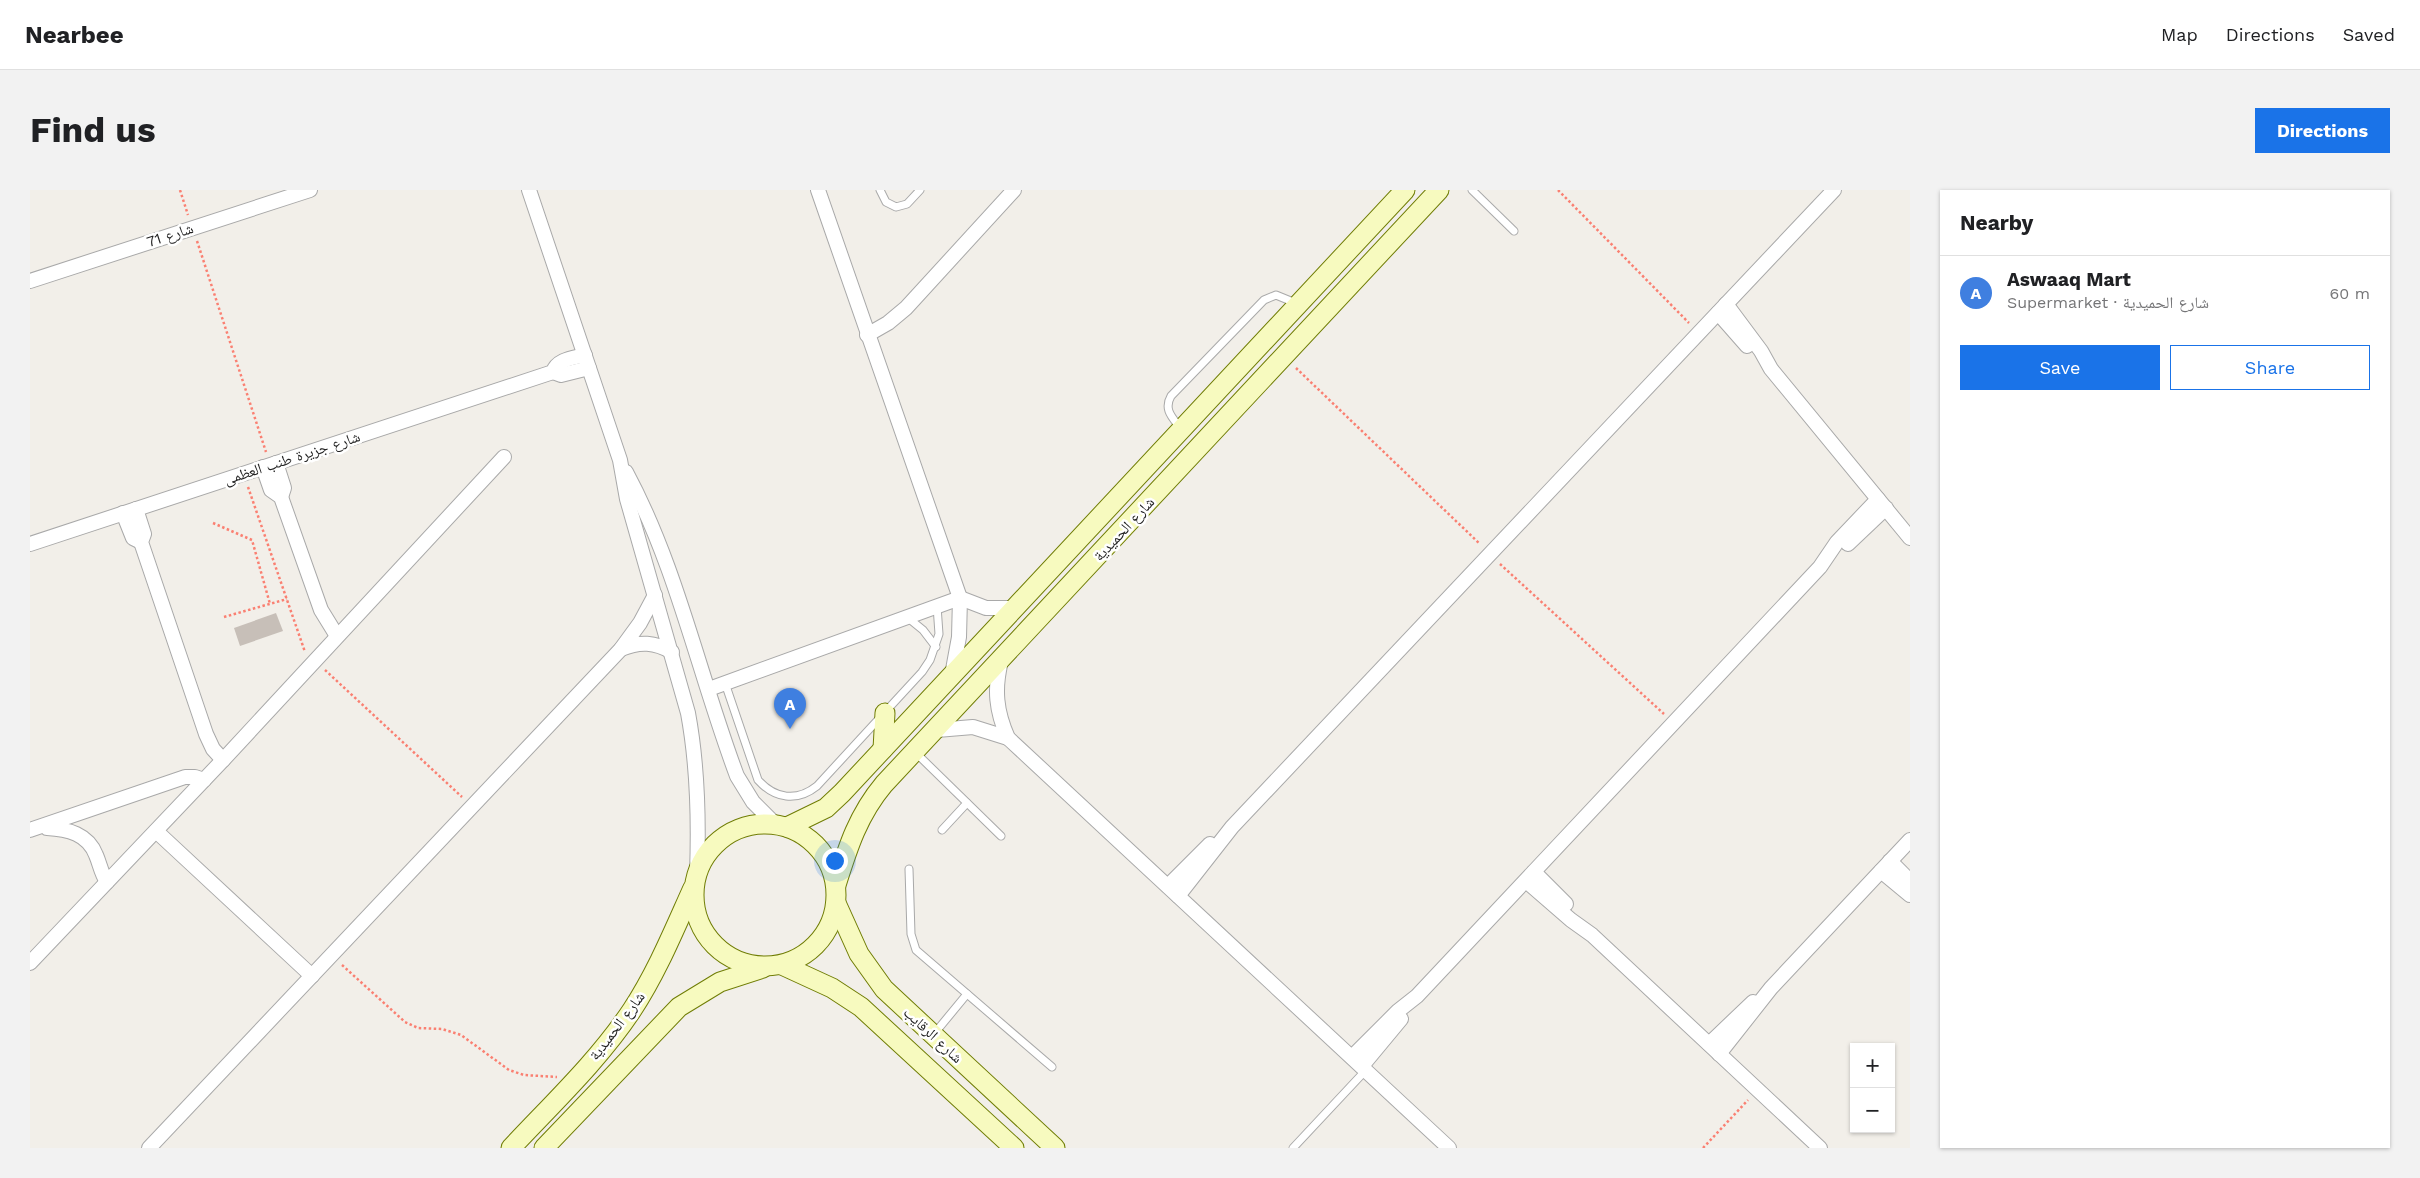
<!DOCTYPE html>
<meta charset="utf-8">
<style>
:root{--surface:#fff;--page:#f2f2f2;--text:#202124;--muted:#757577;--line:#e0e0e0;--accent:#1a73e8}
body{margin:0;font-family:"Work Sans","Noto Naskh Arabic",sans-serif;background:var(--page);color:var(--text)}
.controls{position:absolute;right:15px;bottom:15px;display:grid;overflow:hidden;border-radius:0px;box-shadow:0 1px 4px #0004}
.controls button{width:45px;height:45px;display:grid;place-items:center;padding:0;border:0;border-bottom:1px solid var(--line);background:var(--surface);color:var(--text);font:25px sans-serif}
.you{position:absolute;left:804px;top:670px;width:18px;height:18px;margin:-12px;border:4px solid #fff;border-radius:50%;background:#1a73e8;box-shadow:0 0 0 8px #1a73e833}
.badge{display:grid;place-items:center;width:32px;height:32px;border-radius:50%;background:var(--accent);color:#fff;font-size:16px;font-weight:700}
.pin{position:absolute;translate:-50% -41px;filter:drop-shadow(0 1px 2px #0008)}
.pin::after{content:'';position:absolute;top:26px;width:18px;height:15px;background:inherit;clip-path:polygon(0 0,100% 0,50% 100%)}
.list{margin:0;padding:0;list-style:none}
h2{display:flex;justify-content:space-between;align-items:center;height:65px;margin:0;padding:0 20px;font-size:21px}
h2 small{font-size:16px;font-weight:400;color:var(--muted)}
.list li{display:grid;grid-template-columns:32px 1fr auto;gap:15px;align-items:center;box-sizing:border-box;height:75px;padding:0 20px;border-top:1px solid var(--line)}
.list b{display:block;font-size:19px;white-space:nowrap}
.list p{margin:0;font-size:16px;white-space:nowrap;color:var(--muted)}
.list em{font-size:16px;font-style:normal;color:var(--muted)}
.actions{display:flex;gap:10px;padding:15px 20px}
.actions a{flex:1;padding:11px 0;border:1px solid var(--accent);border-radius:0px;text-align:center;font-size:18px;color:var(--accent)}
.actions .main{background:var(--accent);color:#fff}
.map{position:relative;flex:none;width:1880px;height:958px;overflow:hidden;border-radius:0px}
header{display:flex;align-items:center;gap:30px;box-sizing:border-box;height:70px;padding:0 25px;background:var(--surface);border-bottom:1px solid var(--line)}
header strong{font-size:24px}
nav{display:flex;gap:28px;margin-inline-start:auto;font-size:18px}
.intro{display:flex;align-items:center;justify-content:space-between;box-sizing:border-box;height:120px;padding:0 30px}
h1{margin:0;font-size:35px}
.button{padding:12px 22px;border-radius:0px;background:var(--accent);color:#fff;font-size:18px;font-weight:700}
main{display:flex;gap:30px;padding:0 30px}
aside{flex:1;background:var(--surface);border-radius:0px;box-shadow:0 1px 4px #0004}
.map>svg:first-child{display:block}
</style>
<header>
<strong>Nearbee</strong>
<nav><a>Map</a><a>Directions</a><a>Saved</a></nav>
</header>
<div class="intro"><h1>Find us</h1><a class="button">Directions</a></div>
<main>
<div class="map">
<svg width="1880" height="958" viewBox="0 0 1880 958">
<rect width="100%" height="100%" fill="#f2efe9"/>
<path fill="#c7bfb8" d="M 246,423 L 253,441 L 210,456 L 204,438 Z"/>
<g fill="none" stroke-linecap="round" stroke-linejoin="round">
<defs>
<g id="lane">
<path d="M 850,0 L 856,12 L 866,17 L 877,14 L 890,0"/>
<path d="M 1442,0 L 1484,41"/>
<path d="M 1151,239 C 1143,228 1133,220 1141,206 L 1234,110 L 1246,105 L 1268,114"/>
<path d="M 877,427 L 893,440 L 906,457"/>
<path d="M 695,493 L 728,590 C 745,609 767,612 787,596 L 892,482 L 900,470 L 909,444 L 907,416"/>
<path d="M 885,562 L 971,646"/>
<path d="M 912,640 L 937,613"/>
<path d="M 879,679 L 881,744 L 886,760 L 1022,877"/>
<path d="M 904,844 L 937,804"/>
<path d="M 1263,958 L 1336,880"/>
</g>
<g id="street">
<path d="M 499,0 L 590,270 L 597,309 L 658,523 C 668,577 669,629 667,683"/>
<path d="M 788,0 L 930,408 L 929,447 L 922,485"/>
<path d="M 0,91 L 280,0"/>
<path d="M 1696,114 L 1731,161 L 1741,179 L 1880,348"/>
<path d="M 1688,123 L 1717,156"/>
<path d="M 837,145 L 858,133 L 876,118 L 984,0"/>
<path d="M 523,182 L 531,185 L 559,178"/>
<path d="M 246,273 L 254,298 L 251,307"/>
<path d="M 233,277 L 241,300 L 251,307 L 291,420 L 307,446"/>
<path d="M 596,282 C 647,377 669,485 707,586 L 723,612 L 745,634"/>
<path d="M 106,319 L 114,344 L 111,352 L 176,544 L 183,559 L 193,570"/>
<path d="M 93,323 L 103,348 L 111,352"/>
<path d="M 0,354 L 523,182 C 527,169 544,168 555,165"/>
<path d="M 1818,354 L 1856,318"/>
<path d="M 591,459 C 610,451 625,452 642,462"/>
<path d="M 971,471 C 964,499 966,521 978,548 L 1419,958"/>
<path d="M 679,499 L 930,408 L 956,418 L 984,418"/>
<path d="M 907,540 L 943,537 L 978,548"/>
<path d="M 17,638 C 38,639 58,644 66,665 C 70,674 71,683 77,692"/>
<path d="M 0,640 L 155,587 L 165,587 L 174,590"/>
<path d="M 126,641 L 282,786"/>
<path d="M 1860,671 L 1880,691"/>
<path d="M 1851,681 L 1880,705"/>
<path d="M 1504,682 L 1536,714"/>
<path d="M 1496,691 L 1541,730 L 1562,745 L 1790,958"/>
<path d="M 1138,696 L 1180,654"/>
<path d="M 1148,706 L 1202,637 L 1804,0"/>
<path d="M 0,773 L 193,570 L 474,267"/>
<path d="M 1679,854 L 1723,812"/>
<path d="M 1689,864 L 1741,798 L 1880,650"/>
<path d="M 1322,867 L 1368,821 L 1387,806 L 1790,377 L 1807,352 L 1848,309"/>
<path d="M 1332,876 L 1371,829"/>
<path d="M 119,958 L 591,459 L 610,433 L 625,405"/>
</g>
<g id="secondary">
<path d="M 853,559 L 855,523"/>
<circle cx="735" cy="705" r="71"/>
<path d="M 757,637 L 796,618 L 812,603 L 1375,0"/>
<path d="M 806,695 C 818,657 828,625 854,594 L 1409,0"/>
<path d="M 806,713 L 829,764 L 854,799 L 1025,958"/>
<path d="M 752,775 L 802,798 L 831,817 L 984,958"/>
<path d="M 481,958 C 522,914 568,871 602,820 C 627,782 644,740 663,698"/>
<path d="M 514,958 L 649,817 L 690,792 L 733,778"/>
</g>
</defs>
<use href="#lane" stroke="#a9a9a9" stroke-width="9"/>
<use href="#street" stroke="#a9a9a9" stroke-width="16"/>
<use href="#secondary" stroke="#707d05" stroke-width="21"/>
<g stroke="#fa8072" stroke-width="2.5" stroke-dasharray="2.5 2.5" stroke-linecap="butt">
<path d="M 150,0 L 158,25"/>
<path d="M 1528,0 L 1659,133"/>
<path d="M 167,51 L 236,262"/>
<path d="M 1266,178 L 1450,354"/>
<path d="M 218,297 L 275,462"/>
<path d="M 183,333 L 222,350 L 240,414"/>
<path d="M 1470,374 L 1634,524"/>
<path d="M 194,427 L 257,409"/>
<path d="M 295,480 L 432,607"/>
<path d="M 312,775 L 375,832 L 388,838 L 412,839 L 431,845 L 479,880 L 494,885 L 527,887"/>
<path d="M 1673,958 L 1718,910"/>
</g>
<use href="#lane" stroke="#fff" stroke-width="7"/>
<use href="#street" stroke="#fff" stroke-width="14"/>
<use href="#secondary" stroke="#f7fabf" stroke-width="19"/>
</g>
<g text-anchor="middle" stroke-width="5" stroke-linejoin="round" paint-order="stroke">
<g font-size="15" fill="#222" stroke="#fff">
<text transform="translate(140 45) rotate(-18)" y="5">شارع 71</text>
<text transform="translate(262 268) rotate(-18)" y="5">شارع جزيرة طنب العظمى</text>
<text transform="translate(1094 339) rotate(-47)" y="5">شارع الحميدية</text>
<text transform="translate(587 836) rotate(-53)" y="5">شارع الحميدية</text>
<text transform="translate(903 845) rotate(43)" y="5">شارع الرقايب</text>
</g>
</g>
</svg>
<div class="controls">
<button>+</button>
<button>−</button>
</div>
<div class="you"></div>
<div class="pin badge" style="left:760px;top:539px;background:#3f7fe0">A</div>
</div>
<aside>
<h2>Nearby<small></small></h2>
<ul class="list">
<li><span class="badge" style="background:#3f7fe0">A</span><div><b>Aswaaq Mart</b><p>Supermarket · شارع الحميدية</p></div><em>60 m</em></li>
</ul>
<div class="actions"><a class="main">Save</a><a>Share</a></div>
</aside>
</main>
